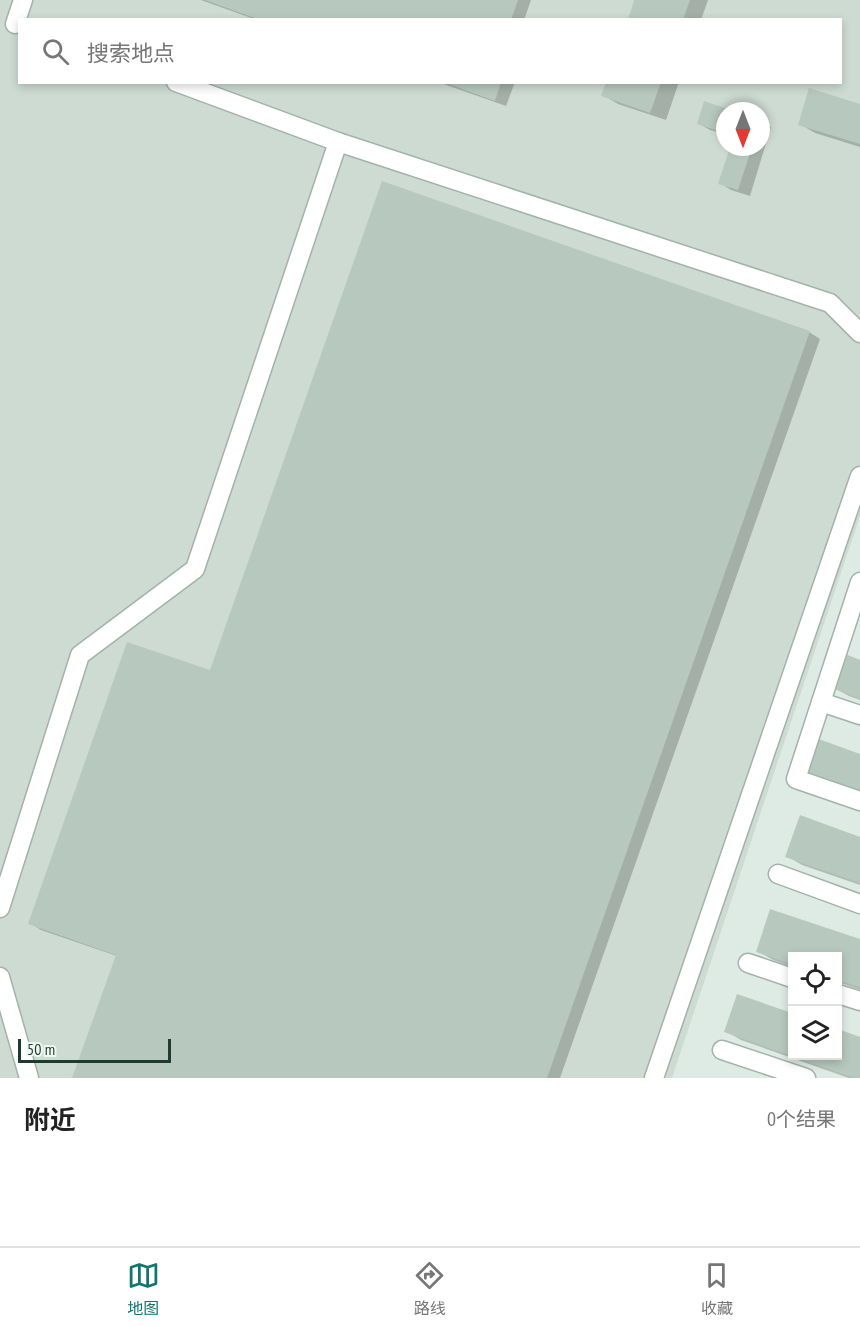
<!DOCTYPE html>
<html lang="zh">
<meta charset="utf-8">
<style>
:root{--surface:#fff;--page:#f2f2f2;--text:#222;--muted:#767676;--line:#e0e0e0;--accent:#0f766e}
body{margin:0;font-family:"PT Sans Narrow","Noto Sans SC",sans-serif;background:var(--page);color:var(--text)}
.controls{position:absolute;right:18px;bottom:18px;display:grid;overflow:hidden;border-radius:0px;box-shadow:0 3px 9px #0003}
.controls button{width:54px;height:54px;display:grid;place-items:center;padding:0;border:0;border-bottom:2px solid var(--line);background:var(--surface);color:var(--text);font:30px sans-serif}
.compass{position:absolute;left:716px;top:102px;width:54px;height:54px;border-radius:50%;background:var(--surface);box-shadow:0 3px 9px #0003;rotate:180deg}
.scale{position:absolute;left:18px;bottom:15px;width:153px;box-sizing:border-box;padding-left:6px;border:3px solid #1f3b31;border-top:0;font-size:16px;line-height:21px;white-space:nowrap;color:#1f3b31;-webkit-text-stroke:4px #eff7f2;paint-order:stroke}
.list{margin:0;padding:0;list-style:none}
h2{display:flex;justify-content:space-between;align-items:center;height:78px;margin:0;padding:0 24px;font-size:26px}
h2 small{font-size:20px;font-weight:400;color:var(--muted)}
.icon{flex:none;width:33px;height:33px;fill:none;stroke:currentColor;stroke-width:2;stroke-linecap:round;stroke-linejoin:round}
.map{position:relative;flex:none;width:860px;height:1078px;overflow:hidden}
.search{position:absolute;background:var(--surface);box-shadow:0 3px 9px #0003;left:18px;right:18px;top:18px;height:66px;display:flex;align-items:center;gap:15px;box-sizing:border-box;padding:0 21px;border-radius:0px;color:var(--muted);font-size:22px}
.sheet{height:168px;background:var(--surface)}
nav{display:flex;justify-content:space-around;align-items:center;box-sizing:border-box;height:84px;border-top:2px solid var(--line);background:var(--surface);font-size:16px;color:var(--muted)}
nav a{display:grid;justify-items:center;gap:3px}
nav .on{color:var(--accent)}
.map>svg:first-child{display:block}
</style>
<div class="map">
<svg width="860" height="1078" viewBox="0 0 860 1078">
<rect width="100%" height="100%" fill="#deebe4"/>
<path fill="#cddbd3" fill-rule="evenodd" d="M 0,0 L 860,0 L 860,516 L 672,1078 L 0,1078 ZM 20,20 L 840,20 L 840,82 L 20,82 ZM 725,111 L 761,111 L 761,147 L 725,147 Z"/>
<g fill="#0003">
<path d="M 201,0 L 531,0 L 524,20 L 257,20 Z"/>
<path d="M 636,0 L 708,0 L 701,20 L 629,20 Z"/>
<path d="M 438,82 L 515,82 L 506,106 Z"/>
<path d="M 607,82 L 679,82 L 666,120 L 618,104 L 603,95 Z"/>
<path d="M 705,103 L 730,111 L 725,111 L 725,134 L 710,130 L 698,123 Z"/>
<path d="M 860,106 L 860,147 L 815,133 L 800,124 Z"/>
<path d="M 761,121 L 771,127 L 750,196 L 731,190 L 720,183 L 732,147 L 761,147 Z"/>
<path d="M 809,332 L 820,339 L 560,1078 L 74,1078 L 117,956 L 41,930 L 30,923 L 211,672 Z"/>
<path d="M 860,661 L 860,700 L 849,696 L 834,688 Z"/>
<path d="M 860,838 L 860,885 L 802,865 L 787,856 Z"/>
<path d="M 860,941 L 860,990 L 838,982 L 838,956 L 792,956 L 792,967 L 773,960 L 758,951 Z"/>
<path d="M 738,995 L 792,1015 L 792,1056 L 838,1056 L 838,1031 L 860,1038 L 860,1078 L 849,1078 L 741,1040 L 726,1031 Z"/>
</g>
<g fill="#b7c9bf">
<path d="M 205,0 L 518,0 L 511,20 L 260,20 Z"/>
<path d="M 634,0 L 690,0 L 683,20 L 628,20 Z"/>
<path d="M 443,82 L 501,82 L 495,101 Z"/>
<path d="M 606,82 L 661,82 L 650,113 L 601,96 Z"/>
<path d="M 809,88 L 860,104 L 860,144 L 798,125 Z"/>
<path d="M 704,101 L 733,111 L 725,111 L 725,133 L 697,124 Z"/>
<path d="M 730,147 L 752,147 L 738,190 L 718,184 Z"/>
<path d="M 382,181 L 810,331 L 547,1078 L 72,1078 L 116,955 L 28,924 L 127,642 L 210,670 Z"/>
<path d="M 845,654 L 860,660 L 860,699 L 832,688 Z"/>
<path d="M 816,738 L 860,754 L 860,792 L 804,771 Z"/>
<path d="M 800,815 L 860,837 L 860,883 L 785,857 Z"/>
<path d="M 770,909 L 860,939 L 860,987 L 838,980 L 838,956 L 792,956 L 792,964 L 756,952 Z"/>
<path d="M 737,994 L 792,1013 L 792,1056 L 838,1056 L 838,1029 L 860,1037 L 860,1078 L 854,1078 L 724,1032 Z"/>
</g>
<g fill="none" stroke-linecap="round" stroke-linejoin="round">
<defs>
<g id="minor">
<path d="M 15,24 L 23,0"/>
<path d="M 176,82 L 338,142 L 830,303 L 860,333"/>
<path d="M 860,582 L 796,779 L 860,801"/>
<path d="M 821,702 L 860,715"/>
<path d="M 778,874 L 860,904"/>
<path d="M 0,908 L 80,655 L 195,569 L 338,142"/>
<path d="M 748,963 L 792,978"/>
<path d="M 0,977 L 29,1078"/>
<path d="M 838,994 L 860,1001"/>
<path d="M 722,1050 L 806,1078"/>
<path d="M 654,1078 L 860,476"/>
</g>
</defs>
<use href="#minor" stroke="#a1b3ab" stroke-width="21"/>
<use href="#minor" stroke="#fff" stroke-width="18"/>
</g>
</svg>
<div class="controls">
<button><svg class="icon" aria-label="locate" viewBox="0 0 24 24"><circle cx="12" cy="12" r="6"/><path d="M12 2v4M12 18v4M2 12h4M18 12h4"/></svg></button>
<button><svg class="icon" aria-label="layers" viewBox="0 0 24 24"><path d="M12 4l9 5-9 5-9-5zM3 14l9 5 9-5"/></svg></button>
</div>
<svg class="compass" viewBox="-18 -18 36 36"><path d="M0-13l5 13h-10z" fill="#e53935"/><path d="M0 13l5-13h-10z" fill="#767676"/></svg>
<div class="scale">50 m</div>
<div class="search"><svg class="icon" aria-label="search" viewBox="0 0 24 24"><circle cx="10" cy="10" r="6"/><path d="M15 15l6 6"/></svg>搜索地点</div>
</div>
<section class="sheet">
<h2>附近<small>0个结果</small></h2>
<ul class="list">
</ul>
</section>
<nav>
<a class="on"><svg class="icon" aria-label="map" viewBox="0 0 24 24"><path d="M3 6l6-2 6 2 6-2v14l-6 2-6-2-6 2zM9 4v14M15 6v14"/></svg>地图</a>
<a><svg class="icon" aria-label="directions" viewBox="0 0 24 24"><path d="M12 3l9 9-9 9-9-9zM9 14v-3h6M13 9l2 2-2 2"/></svg>路线</a>
<a><svg class="icon" aria-label="saved" viewBox="0 0 24 24"><path d="M7 4h10v16l-5-4-5 4z"/></svg>收藏</a>
</nav>
